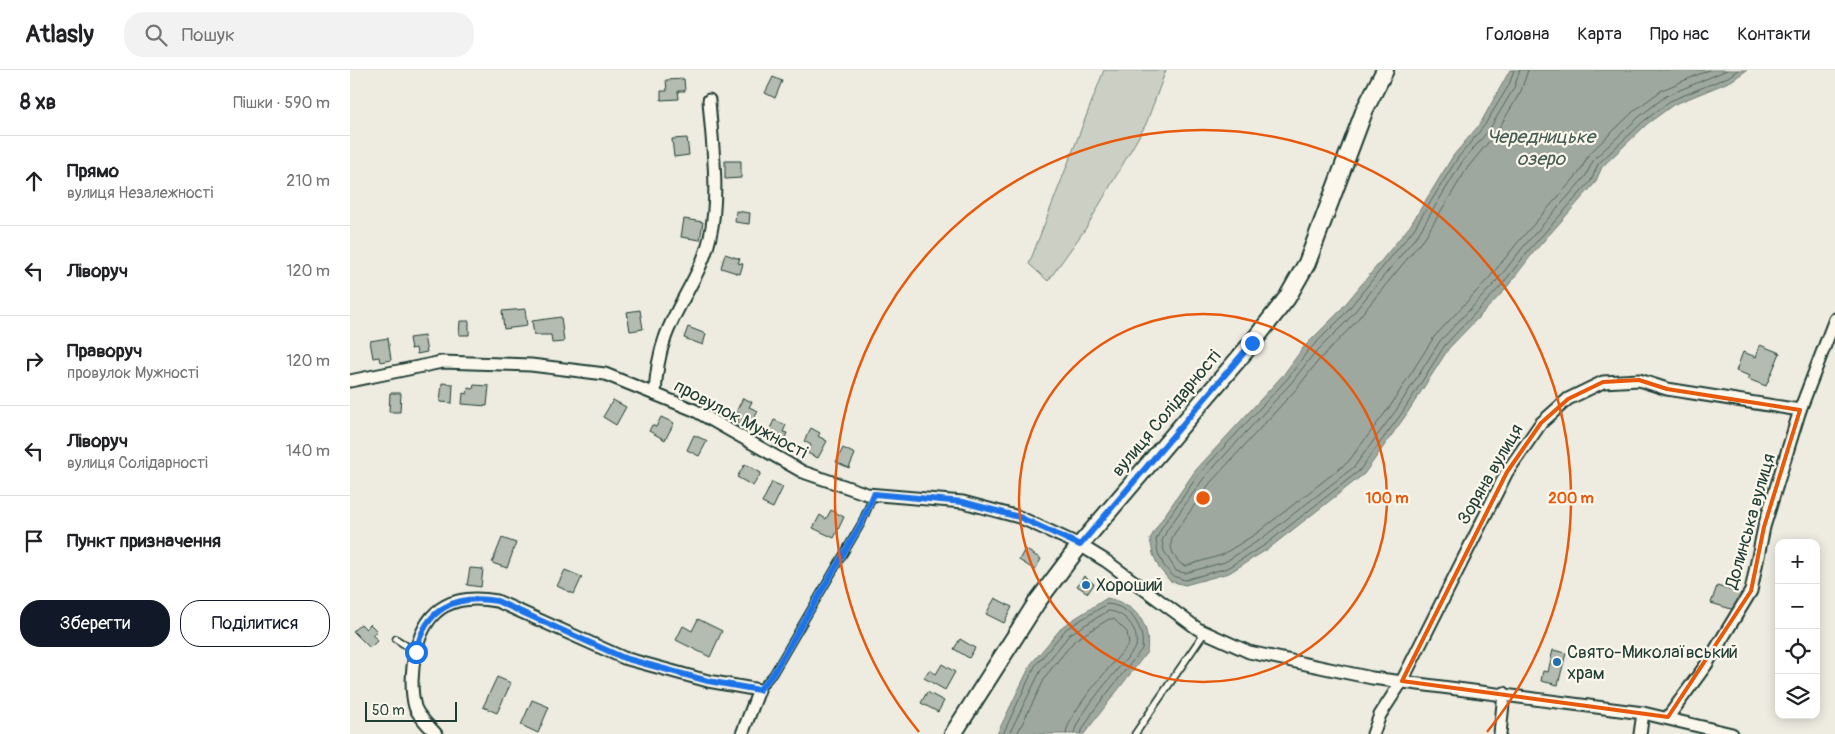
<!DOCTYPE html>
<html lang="uk">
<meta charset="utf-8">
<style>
:root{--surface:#fff;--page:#f2f2f2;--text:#202124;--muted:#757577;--line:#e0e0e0;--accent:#111827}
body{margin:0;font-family:Pangolin,sans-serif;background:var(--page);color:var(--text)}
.controls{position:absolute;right:15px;bottom:15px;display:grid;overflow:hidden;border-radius:10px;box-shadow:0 2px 12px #0003}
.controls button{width:45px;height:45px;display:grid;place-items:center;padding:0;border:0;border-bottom:1px solid var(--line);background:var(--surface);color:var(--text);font:25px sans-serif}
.scale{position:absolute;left:15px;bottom:12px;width:92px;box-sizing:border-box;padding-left:5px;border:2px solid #1f3d34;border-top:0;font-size:14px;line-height:18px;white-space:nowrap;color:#1f3d34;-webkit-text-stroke:4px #fbf7ec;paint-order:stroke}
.stop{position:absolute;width:15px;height:15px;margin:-11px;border:4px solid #1a73e8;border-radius:50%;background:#fff}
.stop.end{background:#1a73e8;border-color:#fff;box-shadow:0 1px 5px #0008}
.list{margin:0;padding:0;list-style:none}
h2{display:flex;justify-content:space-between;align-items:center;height:65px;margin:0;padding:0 20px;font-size:21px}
h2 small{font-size:16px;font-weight:400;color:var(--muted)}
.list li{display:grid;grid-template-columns:32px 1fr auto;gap:15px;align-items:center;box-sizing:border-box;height:90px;padding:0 20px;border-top:1px solid var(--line)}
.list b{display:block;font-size:19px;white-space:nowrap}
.list p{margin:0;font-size:16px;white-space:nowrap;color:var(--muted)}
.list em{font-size:16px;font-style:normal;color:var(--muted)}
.actions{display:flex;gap:10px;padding:15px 20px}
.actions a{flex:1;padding:11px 0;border:1px solid var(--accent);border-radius:20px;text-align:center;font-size:18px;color:var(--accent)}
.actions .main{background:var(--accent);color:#fff}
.icon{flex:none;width:28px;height:28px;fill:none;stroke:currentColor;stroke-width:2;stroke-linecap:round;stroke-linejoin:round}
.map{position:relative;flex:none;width:1485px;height:664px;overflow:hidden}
header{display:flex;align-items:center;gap:30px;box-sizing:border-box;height:70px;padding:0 25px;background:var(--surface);border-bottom:1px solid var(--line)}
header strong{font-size:24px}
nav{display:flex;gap:28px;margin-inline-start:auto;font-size:18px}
.search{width:350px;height:45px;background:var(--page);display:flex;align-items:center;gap:12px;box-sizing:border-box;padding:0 18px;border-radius:20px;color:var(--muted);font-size:19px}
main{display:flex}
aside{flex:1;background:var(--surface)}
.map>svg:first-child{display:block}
</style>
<header>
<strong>Atlasly</strong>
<div class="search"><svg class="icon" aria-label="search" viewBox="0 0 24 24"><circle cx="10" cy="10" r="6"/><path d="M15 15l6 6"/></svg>Пошук</div>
<nav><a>Головна</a><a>Карта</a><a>Про нас</a><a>Контакти</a></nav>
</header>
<main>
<aside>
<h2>8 хв<small>Пішки · 590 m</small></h2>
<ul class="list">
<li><svg class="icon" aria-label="ahead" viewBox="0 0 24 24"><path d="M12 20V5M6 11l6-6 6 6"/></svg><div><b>Прямо</b><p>вулиця Незалежності</p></div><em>210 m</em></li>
<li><svg class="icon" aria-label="left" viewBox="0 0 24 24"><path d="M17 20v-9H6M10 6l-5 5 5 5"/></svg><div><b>Ліворуч</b></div><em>120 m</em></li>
<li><svg class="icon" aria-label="right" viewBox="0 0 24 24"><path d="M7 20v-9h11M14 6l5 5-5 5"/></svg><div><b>Праворуч</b><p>провулок Мужності</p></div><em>120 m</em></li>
<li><svg class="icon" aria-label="left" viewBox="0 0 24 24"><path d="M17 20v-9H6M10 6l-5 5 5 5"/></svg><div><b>Ліворуч</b><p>вулиця Солідарності</p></div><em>140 m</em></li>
<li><svg class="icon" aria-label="arrive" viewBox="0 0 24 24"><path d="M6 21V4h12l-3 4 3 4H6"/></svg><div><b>Пункт призначення</b></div></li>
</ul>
<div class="actions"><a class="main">Зберегти</a><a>Поділитися</a></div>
</aside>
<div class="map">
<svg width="1485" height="664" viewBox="0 0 1485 664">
<rect width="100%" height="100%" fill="#eeece1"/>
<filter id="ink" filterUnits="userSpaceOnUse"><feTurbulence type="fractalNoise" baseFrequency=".02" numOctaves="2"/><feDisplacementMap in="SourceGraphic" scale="10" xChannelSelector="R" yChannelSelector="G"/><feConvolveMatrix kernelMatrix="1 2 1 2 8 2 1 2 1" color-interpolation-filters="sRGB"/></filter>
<g filter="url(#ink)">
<path fill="#cbcfc4" stroke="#75867c" d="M 754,0 L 816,0 L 796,54 L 736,158 L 698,211 L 679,194 Z"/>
<g fill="#9fa89f" stroke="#6c7d74">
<path d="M 1160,0 L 1397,0 L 1381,11 L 1323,35 L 1297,54 L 1252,97 L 1245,113 L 1183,183 L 1154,221 L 1099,278 L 1056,345 L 1014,404 L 918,479 L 879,503 L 835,515 L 820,511 L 809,498 L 803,484 L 800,469 L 808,455 L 845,401 L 934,304 L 953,278 L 988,243 L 1060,156 L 1103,86 L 1130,54 Z"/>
<path d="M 757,528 C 785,534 801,553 797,582 L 734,664 L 647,664 L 681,594 L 713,556 Z"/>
</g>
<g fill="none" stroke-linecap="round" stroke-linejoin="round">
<g stroke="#52685f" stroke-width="1">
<path d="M 1164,0 L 1159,15 L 1134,56 L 1107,89 L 1064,159 L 992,247 L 957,282 L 938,308 L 849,404 L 812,457 L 806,470 L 808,483 L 814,496 L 823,506 L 835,510 L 877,498 L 915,475 L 1009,401 L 1052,343 L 1095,275 L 1150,217 L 1179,180 L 1241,111 L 1248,94 L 1294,51 L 1320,31 L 1378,7 L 1388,0"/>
<path d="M 1170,0 L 1164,18 L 1139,60 L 1112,92 L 1069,163 L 997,251 L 962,286 L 942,312 L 854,408 L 817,460 L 812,471 L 814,481 L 826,501 L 835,503 L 875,492 L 911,469 L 1004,397 L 1047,339 L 1090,271 L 1145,213 L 1174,176 L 1235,107 L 1244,89 L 1290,46 L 1316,26 L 1377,0"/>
<path d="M 1178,0 L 1171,21 L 1146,63 L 1118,97 L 1075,167 L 1002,256 L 968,291 L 948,317 L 860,413 L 824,464 C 818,476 822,485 831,494 L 835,496 L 872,485 L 907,463 L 998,392 L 1041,335 L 1084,267 L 1139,208 L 1169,171 L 1229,103 L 1239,84 L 1285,40 L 1312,20 L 1359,0"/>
<path d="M 653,664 L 685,596 L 716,559 L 757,534 C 780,536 795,557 792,579 L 744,640 L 730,664"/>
<path d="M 659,664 L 691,600 L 720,564 L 758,541 C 776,542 789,560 786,577 C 773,594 725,646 724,664"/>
<path d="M 667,664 L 697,604 L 725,570 L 759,549 L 764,549 L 777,562 L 779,574 C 764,593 717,643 716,664"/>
</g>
</g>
<g fill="#b4bbb0" stroke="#1f3d34">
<path d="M 423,7 L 432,11 L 425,28 L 415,23 Z"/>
<path d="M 334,9 L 335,21 L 328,21 L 329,29 L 311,30 L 311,21 L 317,21 L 316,10 Z"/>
<path d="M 337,68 L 339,85 L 324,87 L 322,69 Z"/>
<path d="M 375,91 L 391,91 L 391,108 L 375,109 Z"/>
<path d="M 386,141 L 400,143 L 399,154 L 385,152 Z"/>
<path d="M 334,149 L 353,152 L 350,170 L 331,167 Z"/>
<path d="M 375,184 L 390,189 L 388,193 L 393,194 L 390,204 L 371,198 Z"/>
<path d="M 175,239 L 177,256 L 154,259 L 152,241 Z"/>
<path d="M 290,240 L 293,259 L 280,261 L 277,242 Z"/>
<path d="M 211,247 L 214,272 L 202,273 L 201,265 L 184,265 L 182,251 Z"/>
<path d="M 110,251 L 119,251 L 119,265 L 109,265 Z"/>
<path d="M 338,257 L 356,264 L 353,275 L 334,268 Z"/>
<path d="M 74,266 L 77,282 L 67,284 L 66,278 L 61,279 L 59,268 Z"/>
<path d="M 38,268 L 41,290 L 30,292 L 29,287 L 23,288 L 20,271 Z"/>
<path d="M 1410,275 L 1430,283 L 1416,316 L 1398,309 L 1400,306 L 1386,301 L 1393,282 L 1406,287 Z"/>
<path d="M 92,313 L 103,314 L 102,333 L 90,332 Z"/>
<path d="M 124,315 L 139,316 L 137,336 L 112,334 L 113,323 L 117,324 L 118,318 L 123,319 Z"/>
<path d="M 40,323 L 51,323 L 50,342 L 39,342 Z"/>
<path d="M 393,328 L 402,332 L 399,337 L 408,341 L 399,358 L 387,352 L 391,344 L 386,342 Z"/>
<path d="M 263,330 L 276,337 L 266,355 L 253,347 Z"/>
<path d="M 311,347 L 324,353 L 315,370 L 299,361 L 302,355 L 306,357 Z"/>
<path d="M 424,350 L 436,355 L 433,362 L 437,363 L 432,375 L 416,368 Z"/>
<path d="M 461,358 L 470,363 L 468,366 L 477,371 L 468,388 L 457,383 L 461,375 L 454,371 Z"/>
<path d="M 344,365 L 357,371 L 349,386 L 337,380 Z"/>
<path d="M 493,378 L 505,384 L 499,398 L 486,392 Z"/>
<path d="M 395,394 L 411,403 L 403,416 L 387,407 Z"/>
<path d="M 422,412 L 433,417 L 423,438 L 412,433 Z"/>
<path d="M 481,440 L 494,447 L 484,468 L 463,458 L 470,445 L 476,449 Z"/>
<path d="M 152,468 L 166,473 L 157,498 L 142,493 Z"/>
<path d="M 675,479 L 691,489 L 685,500 L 669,490 Z"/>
<path d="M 120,498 L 133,499 L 131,517 L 117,515 Z"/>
<path d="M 215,500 L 232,507 L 224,524 L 207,516 Z"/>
<path d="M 734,506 L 744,514 L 738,523 L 727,516 Z"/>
<path d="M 1367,516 L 1393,524 L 1388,541 L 1361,533 Z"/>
<path d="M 645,528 L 662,537 L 654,553 L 636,544 Z"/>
<path d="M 348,549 L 372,561 L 360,587 L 326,570 L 333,556 L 342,561 Z"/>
<path d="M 11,554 L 16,559 L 20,554 L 27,561 L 22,565 L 28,570 L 20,578 L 3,561 Z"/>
<path d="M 610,569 L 625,578 L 619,588 L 604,579 Z"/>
<path d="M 1203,580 L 1216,583 L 1208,615 L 1191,611 L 1193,601 L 1198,602 Z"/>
<path d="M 592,594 L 605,602 L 595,620 L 574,608 L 579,600 L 586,604 Z"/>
<path d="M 147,607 L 161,613 L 147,643 L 133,637 Z"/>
<path d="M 577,622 L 594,631 L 588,642 L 571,633 Z"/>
<path d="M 182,630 L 199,637 L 188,663 L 171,655 Z"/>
</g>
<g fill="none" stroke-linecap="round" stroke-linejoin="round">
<defs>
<g id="service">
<path d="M 46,569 L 66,582"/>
<path d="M 409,620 L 423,604 L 511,454 L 524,424"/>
<path d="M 785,664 L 855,562"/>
</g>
<g id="minor">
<path d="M 0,311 L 92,292 L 181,295 L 255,304 L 344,340 L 453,402 L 517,424 L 613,432 L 669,447 L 730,475 L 756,491 L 848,559 L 899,582 L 1022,608 L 1293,643 L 1382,664"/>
<path d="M 305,324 C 306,304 308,287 315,268 C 327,233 352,204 360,167 C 370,123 362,74 359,30"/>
<path d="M 1318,647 L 1356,595 L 1401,521 L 1414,457 L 1450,340 L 1485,249"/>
<path d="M 86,664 C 79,656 68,646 65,637 C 57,607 65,552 95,536 C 111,527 130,528 147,531 L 274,588 L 358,611 L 409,620 L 392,664"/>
<path d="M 1023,664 L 1030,645 L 1052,611 L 1157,402 L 1191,353 L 1218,329 L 1253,312 L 1289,310 L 1317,319 L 1450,340"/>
<path d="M 1150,664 L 1154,623"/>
<path d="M 1290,664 L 1293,643"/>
</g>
<path id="secondary" d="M 603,664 L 687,532 L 730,475 L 902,273 L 937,228 L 957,193 L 1015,39 L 1035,0"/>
</defs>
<use href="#service" stroke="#1f3d34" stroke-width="9"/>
<use href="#minor" stroke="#1f3d34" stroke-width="15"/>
<use href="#secondary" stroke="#1f3d34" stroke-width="20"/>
<use href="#service" stroke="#fbf7ec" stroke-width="5.5"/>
<use href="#minor" stroke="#fbf7ec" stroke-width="11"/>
<use href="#secondary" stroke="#fbf7ec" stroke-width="16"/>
</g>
</g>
<g fill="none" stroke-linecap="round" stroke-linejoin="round" filter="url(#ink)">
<path stroke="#1a73e8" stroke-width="6" d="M 66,582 C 75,538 106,524 147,531 L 274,588 L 358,611 L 409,620 L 423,604 L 511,454 L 524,424 L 613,432 L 669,447 L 730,475 L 902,273"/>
</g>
<path fill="none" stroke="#e8590c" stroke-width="4" stroke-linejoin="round" d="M 1289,310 L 1317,319 L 1450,340 L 1414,457 L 1401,521 L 1318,647 L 1052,611 L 1157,402 L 1191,353 L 1218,329 L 1253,312 Z"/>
<g fill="none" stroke="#e8590c" stroke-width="2.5">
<circle cx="853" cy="428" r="184"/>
<path d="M569 662A368 368 0 1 1 1137 662"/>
</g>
<g fill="#1f6fb2" stroke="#fbf7ec" stroke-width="2">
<circle cx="736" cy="515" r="5"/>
<circle cx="1207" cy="592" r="5"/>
</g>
<g text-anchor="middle" stroke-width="4.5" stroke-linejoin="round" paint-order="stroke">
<g font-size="18" fill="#1f3d34" stroke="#fbf7ec">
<text transform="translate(816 343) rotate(-50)" y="6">вулиця Солідарності</text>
<text transform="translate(391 349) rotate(28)" y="6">провулок Мужності</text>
<text transform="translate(1140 404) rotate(-60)" y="6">Зоряна вулиця</text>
<text transform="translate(1400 451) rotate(-74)" y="6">Долинська вулиця</text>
</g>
<g font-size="18" fill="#1f3d34" stroke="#fbf7ec" text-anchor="start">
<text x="746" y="521">Хороший</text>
<text x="1217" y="588">Свято-Миколаївський<tspan x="1217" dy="21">храм</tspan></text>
</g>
<g font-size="19" font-style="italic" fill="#455d54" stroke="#fbf7ec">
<text x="1191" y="73">Чередницьке<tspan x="1191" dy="22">озеро</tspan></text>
</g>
</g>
<circle cx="853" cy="428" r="8" fill="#e8590c" stroke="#fbf7ec" stroke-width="2.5"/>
<g font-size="15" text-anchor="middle" font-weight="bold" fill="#e8590c" stroke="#fbf7ec" stroke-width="4.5" stroke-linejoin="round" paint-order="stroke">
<text x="1037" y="433">100 m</text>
<text x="1221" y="433">200 m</text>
</g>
</svg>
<div class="controls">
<button>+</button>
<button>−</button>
<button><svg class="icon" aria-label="locate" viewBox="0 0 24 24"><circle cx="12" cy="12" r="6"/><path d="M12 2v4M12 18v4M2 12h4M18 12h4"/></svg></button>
<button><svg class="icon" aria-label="layers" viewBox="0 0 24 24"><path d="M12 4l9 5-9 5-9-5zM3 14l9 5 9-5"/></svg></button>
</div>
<div class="scale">50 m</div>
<div class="stop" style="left:66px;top:582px"></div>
<div class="stop end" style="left:902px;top:273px"></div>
</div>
</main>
